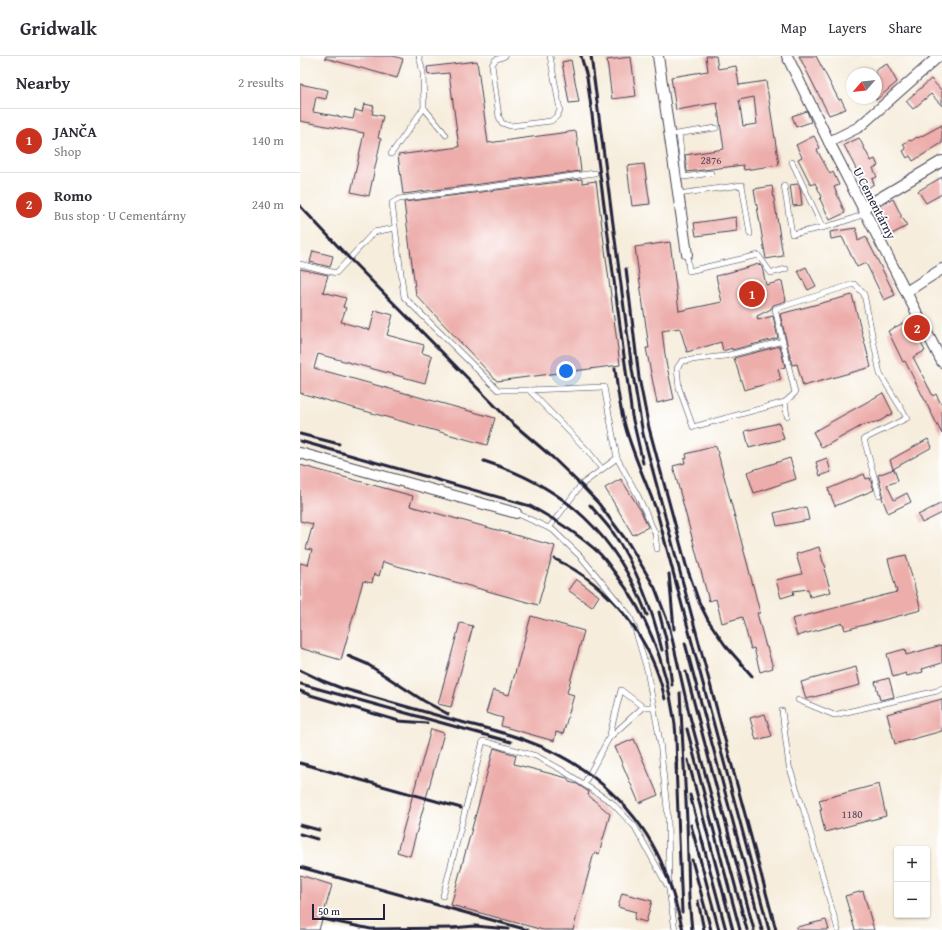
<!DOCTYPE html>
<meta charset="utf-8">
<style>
:root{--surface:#fff;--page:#f7f7f7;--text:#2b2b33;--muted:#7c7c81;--line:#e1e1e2;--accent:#c8321e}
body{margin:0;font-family:"Gentium Book Plus",serif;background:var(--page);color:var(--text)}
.controls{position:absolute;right:12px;bottom:12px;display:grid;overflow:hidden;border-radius:4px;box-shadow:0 1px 3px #0004}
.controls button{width:36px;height:36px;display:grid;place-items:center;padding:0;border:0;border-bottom:1px solid var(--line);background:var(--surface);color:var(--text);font:20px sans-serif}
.compass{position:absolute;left:546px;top:12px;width:36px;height:36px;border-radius:50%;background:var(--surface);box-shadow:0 1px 3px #0004;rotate:242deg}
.scale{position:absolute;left:12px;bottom:10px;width:73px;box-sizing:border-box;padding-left:4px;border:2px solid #22223b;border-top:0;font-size:11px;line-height:14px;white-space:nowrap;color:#22223b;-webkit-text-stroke:3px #fff;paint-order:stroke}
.you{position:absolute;left:266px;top:315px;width:14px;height:14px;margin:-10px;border:3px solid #fff;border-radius:50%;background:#1a73e8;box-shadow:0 0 0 6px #1a73e833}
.badge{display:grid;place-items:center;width:26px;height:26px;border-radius:50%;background:var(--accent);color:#fff;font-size:13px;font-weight:700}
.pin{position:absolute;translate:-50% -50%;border:2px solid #fff;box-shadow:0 1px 4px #0006}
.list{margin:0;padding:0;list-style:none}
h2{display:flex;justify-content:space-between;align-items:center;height:52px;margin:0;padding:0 16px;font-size:17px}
h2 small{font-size:13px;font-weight:400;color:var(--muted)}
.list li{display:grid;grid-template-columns:26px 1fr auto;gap:12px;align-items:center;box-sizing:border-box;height:64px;padding:0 16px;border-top:1px solid var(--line)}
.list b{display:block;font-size:15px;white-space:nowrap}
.list p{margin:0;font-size:13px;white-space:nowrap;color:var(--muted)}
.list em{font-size:13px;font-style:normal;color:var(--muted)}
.map{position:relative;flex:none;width:642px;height:874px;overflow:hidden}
header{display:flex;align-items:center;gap:24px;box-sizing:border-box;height:56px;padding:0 20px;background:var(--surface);border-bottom:1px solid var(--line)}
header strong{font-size:19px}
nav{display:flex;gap:22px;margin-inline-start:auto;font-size:14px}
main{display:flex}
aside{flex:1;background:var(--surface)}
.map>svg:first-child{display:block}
</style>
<header>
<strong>Gridwalk</strong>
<nav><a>Map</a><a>Layers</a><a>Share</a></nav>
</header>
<main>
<aside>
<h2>Nearby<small>2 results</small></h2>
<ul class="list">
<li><span class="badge">1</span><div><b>JANČA</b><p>Shop</p></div><em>140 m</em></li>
<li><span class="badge">2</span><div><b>Romo</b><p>Bus stop · U Cementárny</p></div><em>240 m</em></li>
</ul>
</aside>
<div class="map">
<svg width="642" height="874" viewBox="0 0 642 874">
<rect width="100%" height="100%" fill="#fff"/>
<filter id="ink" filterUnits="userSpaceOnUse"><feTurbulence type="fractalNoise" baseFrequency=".025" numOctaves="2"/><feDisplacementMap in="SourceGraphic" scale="8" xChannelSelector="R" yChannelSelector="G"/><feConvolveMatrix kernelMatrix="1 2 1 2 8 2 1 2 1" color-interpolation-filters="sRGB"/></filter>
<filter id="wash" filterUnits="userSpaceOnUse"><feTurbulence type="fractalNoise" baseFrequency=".012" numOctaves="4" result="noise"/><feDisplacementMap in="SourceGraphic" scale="16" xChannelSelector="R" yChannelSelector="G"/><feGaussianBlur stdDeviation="0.9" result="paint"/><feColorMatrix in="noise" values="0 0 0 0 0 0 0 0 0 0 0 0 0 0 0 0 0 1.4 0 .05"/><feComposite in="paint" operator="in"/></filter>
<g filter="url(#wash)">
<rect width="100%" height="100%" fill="#f6eddc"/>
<g id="blocks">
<g fill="#edadaa" fill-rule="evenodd">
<path d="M 26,0 L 93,0 L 103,3 L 97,22 L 25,2 Z"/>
<path d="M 406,0 L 416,0 L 418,13 L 436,10 L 439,29 L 466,25 L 479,109 L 444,114 L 443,109 L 387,116 L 385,99 L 424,93 L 417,47 L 376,54 L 371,21 L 408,15 ZM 454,41 L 457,68 L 443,70 L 439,44 Z"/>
<path d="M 499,0 L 516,0 L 539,44 L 541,43 L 546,53 L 529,59 Z"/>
<path d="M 331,1 L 336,40 L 312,43 L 307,4 Z"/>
<path d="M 271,4 L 279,46 L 269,47 L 262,6 Z"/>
<path d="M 177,5 L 188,87 L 276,75 L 281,115 L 103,138 L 98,99 L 159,91 L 149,17 L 128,19 L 127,11 Z"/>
<path d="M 587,8 L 597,26 L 576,44 L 576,14 Z"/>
<path d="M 631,23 L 642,35 L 642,50 L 631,38 L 613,53 L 606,45 Z"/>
<path d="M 0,28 L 28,34 L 26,43 L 16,41 L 13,56 L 53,63 L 55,54 L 62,56 L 64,48 L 74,50 L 72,58 L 83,60 L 78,82 L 81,83 L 69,140 L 51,136 L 64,77 L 0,65 Z"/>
<path d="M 507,55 L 511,66 L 496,71 L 492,60 Z"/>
<path d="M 642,69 L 642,87 L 613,105 L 610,100 L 607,102 L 603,95 L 606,93 L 603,88 L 610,84 L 611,85 L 617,81 L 618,82 Z"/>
<path d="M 514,80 L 520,92 L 517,94 L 530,118 L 533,116 L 539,129 L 534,131 L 545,157 L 530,164 L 520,143 L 522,141 L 515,127 L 511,129 L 498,103 L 502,101 L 496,89 Z"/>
<path d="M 559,82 L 571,105 L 575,103 L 578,110 L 573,112 L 577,121 L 572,123 L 574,128 L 566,133 L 544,89 Z"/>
<path d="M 344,108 L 350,148 L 332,150 L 327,110 Z"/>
<path d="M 642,121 L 642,138 L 626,147 L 618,135 Z"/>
<path d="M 282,123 L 282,127 L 296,125 L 320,309 L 197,325 L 116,239 L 104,146 Z"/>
<path d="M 498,128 L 500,132 L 502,149 L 493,150 L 490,129 Z"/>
<path d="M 472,130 L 483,200 L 466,203 L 454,133 Z"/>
<path d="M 593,143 L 601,159 L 601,162 L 604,164 L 607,170 L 590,179 L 576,152 Z"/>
<path d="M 436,161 L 437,175 L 396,180 L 394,167 Z"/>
<path d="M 556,172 L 558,185 L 566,181 L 595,239 L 584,244 L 566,207 L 557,211 L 542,181 L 531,183 L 530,176 Z"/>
<path d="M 370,186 L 379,255 L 422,246 L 416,220 L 459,208 L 462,211 L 466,229 L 482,225 L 486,245 L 473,249 L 471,253 L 457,260 L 458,264 L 473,260 L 478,282 L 432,294 L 432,292 L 423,295 L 421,286 L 387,296 L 380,272 L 362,275 L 366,306 L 374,343 L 357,347 L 346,292 L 349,292 L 335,191 Z"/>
<path d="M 13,195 L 33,200 L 30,211 L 10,206 Z"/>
<path d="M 506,211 L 516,230 L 508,234 L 498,215 Z"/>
<path d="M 0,213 L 28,219 L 23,236 L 46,242 L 43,251 L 46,252 L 41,266 L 70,274 L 75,254 L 93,259 L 87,279 L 124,289 L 122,297 L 132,300 L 125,327 L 18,298 L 14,312 L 195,362 L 187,389 L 0,337 Z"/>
<path d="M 552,239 L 571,311 L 503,330 L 497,308 L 492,309 L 480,258 Z"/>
<path d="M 609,264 L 625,295 L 613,301 L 633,340 L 636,338 L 642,350 L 642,378 L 614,323 L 605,305 L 603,306 L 588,275 Z"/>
<path d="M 480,290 L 485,311 L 478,313 L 481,324 L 444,334 L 434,302 Z"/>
<path d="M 583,337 L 593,357 L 580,365 L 563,369 L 522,392 L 513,376 Z"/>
<path d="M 479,367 L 484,383 L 449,392 L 445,375 Z"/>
<path d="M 628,383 L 632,391 L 593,413 L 590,404 Z"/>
<path d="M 416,390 L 454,533 L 460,557 L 457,557 L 466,591 L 467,591 L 473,612 L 460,616 L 454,592 L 451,593 L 442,561 L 422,567 L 416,543 L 409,545 L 373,410 L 385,407 L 384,403 L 387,402 L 386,398 Z"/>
<path d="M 490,402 L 496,423 L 454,437 L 447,416 Z"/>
<path d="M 527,402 L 531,416 L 520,420 L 516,406 Z"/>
<path d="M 0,409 L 113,440 L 110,450 L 255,490 L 238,549 L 83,506 L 79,520 L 74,518 L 72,527 L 63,525 L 41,604 L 0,592 L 0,507 L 8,509 L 12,494 L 6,493 L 13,468 L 0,465 Z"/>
<path d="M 594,413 L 598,425 L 587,429 L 594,444 L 607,437 L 611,446 L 588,457 L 582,442 L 583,438 L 578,419 Z"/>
<path d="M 564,418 L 566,423 L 570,422 L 574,434 L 535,450 L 528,433 Z"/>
<path d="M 321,423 L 341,455 L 348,471 L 333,479 L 305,432 Z"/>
<path d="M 642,447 L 642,457 L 622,467 L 618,459 Z"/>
<path d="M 506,451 L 509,464 L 477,470 L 474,457 L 494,452 L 494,453 Z"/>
<path d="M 519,491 L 523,506 L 526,511 L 524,513 L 531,536 L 510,541 L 508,533 L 493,535 L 494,538 L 481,542 L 476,524 L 502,518 L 496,498 Z"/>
<path d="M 606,499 L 621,554 L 545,574 L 543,567 L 497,580 L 492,563 L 597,536 L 588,503 Z"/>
<path d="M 276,523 L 299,540 L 292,551 L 268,534 Z"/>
<path d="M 231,560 L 284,575 L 267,637 L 274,639 L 263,678 L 256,676 L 254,685 L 201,670 L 203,662 L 186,657 L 193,634 L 209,639 Z"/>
<path d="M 160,567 L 173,570 L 151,651 L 138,648 Z"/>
<path d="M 642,589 L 642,607 L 622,613 L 623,616 L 607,620 L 606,617 L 593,621 L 587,598 L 605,593 L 606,599 Z"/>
<path d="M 556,611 L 560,629 L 506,643 L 501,626 Z"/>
<path d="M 589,622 L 594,641 L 580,644 L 575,626 Z"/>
<path d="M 642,643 L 642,675 L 595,688 L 587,658 Z"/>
<path d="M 465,658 L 472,680 L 456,684 L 450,662 Z"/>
<path d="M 131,673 L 144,677 L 110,800 L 97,796 Z"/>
<path d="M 334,683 L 358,739 L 339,747 L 315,691 Z"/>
<path d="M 194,692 L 216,699 L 214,708 L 267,722 L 269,724 L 269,726 L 277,728 L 289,736 L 288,739 L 310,758 L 299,798 L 294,797 L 273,874 L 243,874 L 151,849 Z"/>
<path d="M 579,728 L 586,760 L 525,776 L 520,754 L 522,754 L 519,744 Z"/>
<path d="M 0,819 L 32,829 L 19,874 L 0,874 Z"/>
<path d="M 563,835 L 574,874 L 555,874 L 545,840 Z"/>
<path d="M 322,837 L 352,845 L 346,866 L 334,863 L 336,856 L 318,851 Z"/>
<path d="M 526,864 L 529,874 L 497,874 L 497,871 Z"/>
</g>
</g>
</g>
<g filter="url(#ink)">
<use href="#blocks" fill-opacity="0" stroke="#424053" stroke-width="1"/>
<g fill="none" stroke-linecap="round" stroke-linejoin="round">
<defs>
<g id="service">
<path d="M 205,0 L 195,4 L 192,9 L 199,61 L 202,67 L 210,70 L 251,65 L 257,60 L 260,54 L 250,0"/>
<path d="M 124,52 L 146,79"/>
<path d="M 376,78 L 416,72"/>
<path d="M 379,78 L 384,121 L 411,117"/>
<path d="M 91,98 L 124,52 L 123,17 L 119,0"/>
<path d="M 492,106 L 523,172"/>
<path d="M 484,129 L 492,178 C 517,173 542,168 566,157"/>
<path d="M 378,138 L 442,129 L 450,178"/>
<path d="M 387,198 L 389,215 L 458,199 L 471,217 L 486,213"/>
<path d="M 0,208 L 36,217 L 74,176 L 95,172"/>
<path d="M 483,285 L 425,300 L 382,305 L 377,312 L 379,332 L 393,371 L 485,346"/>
<path d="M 229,334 L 198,334 L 104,241 L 92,147 L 99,143 L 295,117"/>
<path d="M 487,360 L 485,346 L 495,337 L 475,253 L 554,228 L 564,238 L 580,318 L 607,362 L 564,383 L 579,439"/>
<path d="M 317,402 L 338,440 L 355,477 L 357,493"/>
<path d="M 216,457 L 253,474 L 281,501 L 329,559 L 335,573 L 347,614 L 360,686 L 368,762 L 369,834 L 375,874"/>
<path d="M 249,472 L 281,429 L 317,402 L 304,331 L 229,334 L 288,395 L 302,413"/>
<path d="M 498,644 L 534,659 L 637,635 L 642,632"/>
<path d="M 482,655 L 489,710 L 504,755 L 538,874"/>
<path d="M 309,682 L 343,651"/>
<path d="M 284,728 L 309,682 L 321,634 L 343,651 L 354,651"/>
<path d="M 143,840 L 183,685 L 236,700 L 262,714 L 311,746 L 335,771 L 368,831"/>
</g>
<g id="minor">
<path d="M 358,0 L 387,198"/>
<path d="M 487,0 L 529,86 L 642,306"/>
<path d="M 529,86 L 559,71 L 639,0"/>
<path d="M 563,152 L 642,105"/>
<path d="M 606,236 L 642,213"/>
<path d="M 0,397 L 216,457"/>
</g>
</defs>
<use href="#service" stroke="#424053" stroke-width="6"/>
<use href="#minor" stroke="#424053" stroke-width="12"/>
<use href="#service" stroke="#fff" stroke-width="5"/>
<use href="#minor" stroke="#fff" stroke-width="10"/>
<g stroke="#22223b" stroke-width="3">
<path d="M 281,0 L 287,21 L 332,360 L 343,407"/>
<path d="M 291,0 L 332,313 L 343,378 L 476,874"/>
<path d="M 0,150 L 49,202 L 211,366 L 252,401 L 281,429 L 299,448 L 329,488 L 355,532 L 369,569 L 389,657 L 447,874"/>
<path d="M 326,213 L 339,322 L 349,372 L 386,509 L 399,546 L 408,564 L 425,589 L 452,620"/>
<path d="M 315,312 C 317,332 320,353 326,373 C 334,401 347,428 357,456 L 469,874"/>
<path d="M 0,378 L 39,388"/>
<path d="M 0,385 L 230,450 C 256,464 279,478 300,498 C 306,504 310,511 315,517 C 348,559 366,610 374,662 C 377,678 376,696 377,713"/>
<path d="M 184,405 C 266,431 316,479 347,559"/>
<path d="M 290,449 C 298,459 307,468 314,478 C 338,515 352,551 362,594"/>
<path d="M 255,503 C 311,530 352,583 365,643"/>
<path d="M 369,518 L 374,573"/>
<path d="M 359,556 L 366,583 L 372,629"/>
<path d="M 385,587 L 462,874"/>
<path d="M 48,600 L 67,608 L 124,645 L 148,658"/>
<path d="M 0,614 L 23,625 L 41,632 C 80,643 119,654 157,665 C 181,671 205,676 227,685 C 281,704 331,745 357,797 C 369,821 376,848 383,874"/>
<path d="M 386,616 L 454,874"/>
<path d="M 1,628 L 211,686"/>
<path d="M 0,635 L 10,639 L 99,665 L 127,667"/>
<path d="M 380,637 L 387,764 L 389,843 L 392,874"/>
<path d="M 387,673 L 440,874"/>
<path d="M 388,704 L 433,874"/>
<path d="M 0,707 L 161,752"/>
<path d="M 376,708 L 382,856"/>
<path d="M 390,739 L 426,874"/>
<path d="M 0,769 L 19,774"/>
<path d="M 391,769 L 419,874"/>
<path d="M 0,778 L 17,783"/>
<path d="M 392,804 L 411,874"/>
<path d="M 0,811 L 228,874"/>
<path d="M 398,845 L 404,874"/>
<path d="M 22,863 L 71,873 L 156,872"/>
<path d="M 152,872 L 175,870 L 208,873"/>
</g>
</g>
</g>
<g text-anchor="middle" stroke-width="3.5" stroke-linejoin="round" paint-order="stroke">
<g font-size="11" fill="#554557">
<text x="411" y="108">2876</text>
<text x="552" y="762">1180</text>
</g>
<g font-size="13" fill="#22223b" stroke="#fff">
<text transform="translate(575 147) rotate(63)" y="5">U Cementárny</text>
</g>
</g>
</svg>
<div class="controls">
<button>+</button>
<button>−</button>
</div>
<svg class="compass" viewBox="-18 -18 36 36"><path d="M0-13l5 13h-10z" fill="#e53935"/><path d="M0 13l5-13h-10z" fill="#7c7c81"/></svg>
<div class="scale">50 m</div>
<div class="you"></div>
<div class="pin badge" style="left:452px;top:238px">1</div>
<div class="pin badge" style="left:617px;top:272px">2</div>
</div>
</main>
